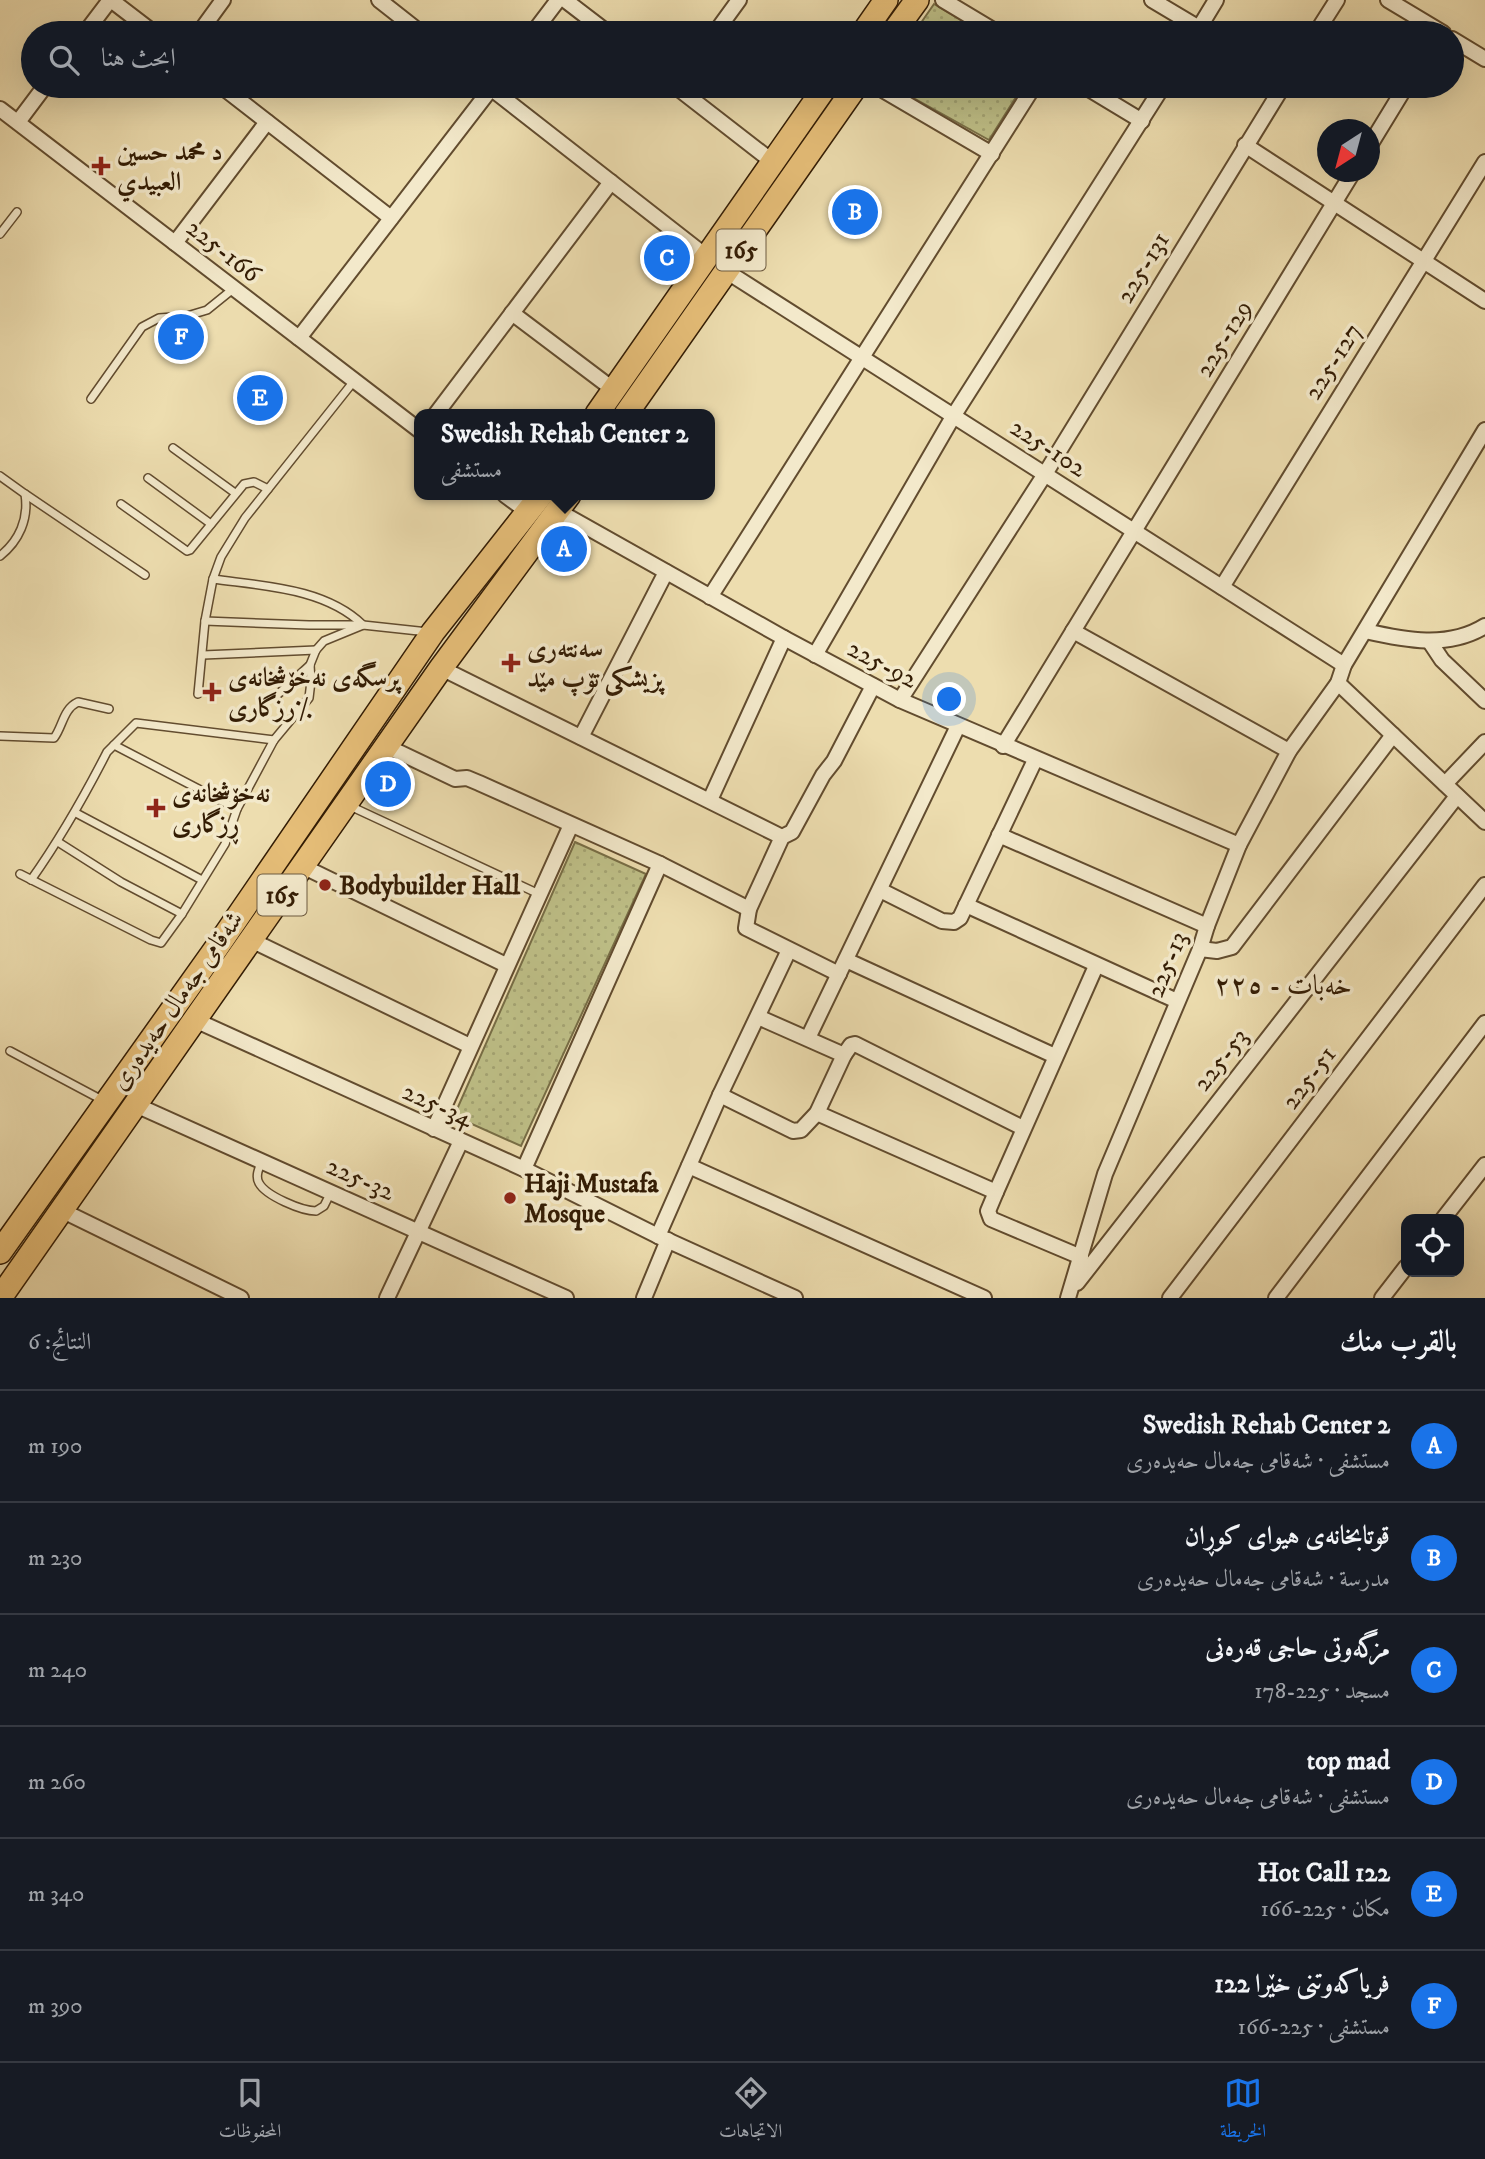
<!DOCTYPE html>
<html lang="ar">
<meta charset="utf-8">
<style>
:root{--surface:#171b24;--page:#242831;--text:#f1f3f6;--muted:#9ea1a6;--line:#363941;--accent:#1a73e8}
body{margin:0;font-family:"IM FELL DW Pica",Amiri,serif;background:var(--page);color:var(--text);direction:rtl}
.controls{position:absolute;right:21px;bottom:21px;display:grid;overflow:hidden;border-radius:14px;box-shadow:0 7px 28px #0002}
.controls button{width:63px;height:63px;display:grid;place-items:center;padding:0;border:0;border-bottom:2px solid var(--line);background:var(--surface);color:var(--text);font:35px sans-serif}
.compass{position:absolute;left:1317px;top:119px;width:63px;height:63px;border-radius:50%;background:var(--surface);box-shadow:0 7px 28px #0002;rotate:216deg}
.you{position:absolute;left:950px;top:700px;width:24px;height:24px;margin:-18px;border:5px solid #fff;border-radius:50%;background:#1a73e8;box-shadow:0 0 0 10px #1a73e833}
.badge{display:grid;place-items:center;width:46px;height:46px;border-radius:50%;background:var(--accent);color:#fff;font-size:23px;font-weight:700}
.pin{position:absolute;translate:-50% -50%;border:4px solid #fff;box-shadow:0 2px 7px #0006}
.popup{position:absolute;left:414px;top:409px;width:301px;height:91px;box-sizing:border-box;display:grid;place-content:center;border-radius:14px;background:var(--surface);filter:drop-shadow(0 2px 5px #0005);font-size:23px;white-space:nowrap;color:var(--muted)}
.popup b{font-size:26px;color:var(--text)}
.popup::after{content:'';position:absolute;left:50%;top:100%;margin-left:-14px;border:14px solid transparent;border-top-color:var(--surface)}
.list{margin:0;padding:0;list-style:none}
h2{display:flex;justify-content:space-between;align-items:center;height:91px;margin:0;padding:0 28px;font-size:30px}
h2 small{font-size:23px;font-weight:400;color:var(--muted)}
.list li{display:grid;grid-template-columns:46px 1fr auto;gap:21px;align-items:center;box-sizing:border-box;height:112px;padding:0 28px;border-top:2px solid var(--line)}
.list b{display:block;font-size:26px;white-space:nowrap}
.list p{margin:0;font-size:23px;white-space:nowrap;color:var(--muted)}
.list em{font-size:23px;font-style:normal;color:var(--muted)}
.icon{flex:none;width:38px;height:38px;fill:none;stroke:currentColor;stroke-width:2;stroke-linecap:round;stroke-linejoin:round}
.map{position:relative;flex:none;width:1485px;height:1298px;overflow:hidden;direction:ltr}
.search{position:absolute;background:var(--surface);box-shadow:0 7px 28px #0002;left:21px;right:21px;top:21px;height:77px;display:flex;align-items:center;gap:18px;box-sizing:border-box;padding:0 24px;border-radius:38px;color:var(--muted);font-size:26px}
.sheet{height:763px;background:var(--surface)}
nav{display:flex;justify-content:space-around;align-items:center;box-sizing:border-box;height:98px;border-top:2px solid var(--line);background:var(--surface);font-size:19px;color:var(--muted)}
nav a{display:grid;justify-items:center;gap:4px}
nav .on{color:var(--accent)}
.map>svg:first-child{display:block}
</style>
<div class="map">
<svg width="1485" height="1298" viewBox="0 0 1485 1298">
<defs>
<pattern id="park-dots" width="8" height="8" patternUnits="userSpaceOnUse" patternTransform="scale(1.75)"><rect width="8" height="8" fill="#bebf87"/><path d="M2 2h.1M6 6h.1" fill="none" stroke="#a4a473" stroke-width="1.8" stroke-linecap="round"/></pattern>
</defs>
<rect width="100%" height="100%" fill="#edddaf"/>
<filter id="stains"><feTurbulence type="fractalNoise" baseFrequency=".00286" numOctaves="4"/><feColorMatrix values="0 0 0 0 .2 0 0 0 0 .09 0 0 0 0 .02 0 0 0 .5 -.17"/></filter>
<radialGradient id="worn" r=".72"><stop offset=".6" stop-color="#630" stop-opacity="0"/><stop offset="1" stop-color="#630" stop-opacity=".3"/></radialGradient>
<g fill="url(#park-dots)" stroke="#786e46" stroke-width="2">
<path d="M 934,4 L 983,33 L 914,33 Z"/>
<path d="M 892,86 L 1023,86 L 989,140 Z"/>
<path d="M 575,842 L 646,874 L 521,1146 L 454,1116 Z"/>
</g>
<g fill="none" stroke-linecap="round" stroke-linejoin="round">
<defs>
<g id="service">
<path d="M 0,234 L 17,212"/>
<path d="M 91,399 L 142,327 L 159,318 L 187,316 L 207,310 L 233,289"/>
<path d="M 173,448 L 235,493"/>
<path d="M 0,476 L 25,494 C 29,519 19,541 0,556"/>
<path d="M 148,478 L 211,524"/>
<path d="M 25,494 L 145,575"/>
<path d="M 121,504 L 187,551 L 190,550 L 244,484 L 254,482 L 268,489"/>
<path d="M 205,621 L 309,625 L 363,625 L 428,632"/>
<path d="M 203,655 L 316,650"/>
<path d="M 198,694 L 205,621 L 213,579 L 221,557 L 245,518 L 354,381"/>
<path d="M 275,697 L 310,665"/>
<path d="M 0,736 L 54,738 C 63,726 63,709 78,702 L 109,709"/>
<path d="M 114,745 L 136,723 L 274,740"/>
<path d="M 350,806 L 539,894"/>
<path d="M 76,813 L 202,880"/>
<path d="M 58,842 L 121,882 L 182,914"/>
<path d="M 20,874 L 151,940 L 161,943 L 182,914 L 225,844 L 237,809 L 274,740 L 309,698 L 311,681 L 310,665 L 316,650 L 324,641 L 363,625 C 325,588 263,586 213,579"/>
<path d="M 31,880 C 60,839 84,797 107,752 L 114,745 L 237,809"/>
<path d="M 10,1051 L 104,1101"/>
<path d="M 262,1161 C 259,1168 255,1176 259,1183 C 266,1196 302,1211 316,1211 L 324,1206 L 331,1192"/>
</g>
<g id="minor">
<path d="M 111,0 L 154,33"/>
<path d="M 379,0 L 421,33"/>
<path d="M 565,0 L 608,33"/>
<path d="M 943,0 L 998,33"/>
<path d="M 1152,0 L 1199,28"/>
<path d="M 1388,0 L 1443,33"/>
<path d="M 85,33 L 110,0"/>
<path d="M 199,33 L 223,0"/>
<path d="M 533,33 L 558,0"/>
<path d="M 715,33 L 739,0"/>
<path d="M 1196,33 L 1216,0"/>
<path d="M 1316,33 L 1337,0"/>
<path d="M 1452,39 L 1485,59"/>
<path d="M 221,86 L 391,218"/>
<path d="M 488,86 L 707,257"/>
<path d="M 675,86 L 773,162"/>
<path d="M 876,86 L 992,154"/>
<path d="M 1084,86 L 1142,121"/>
<path d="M 0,109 L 419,430"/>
<path d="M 18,122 L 45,86"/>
<path d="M 1245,145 L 1485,301"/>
<path d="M 1370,145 L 1406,86"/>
<path d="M 175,243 L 267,122"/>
<path d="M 726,271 L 1344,665"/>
<path d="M 512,313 L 614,390"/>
<path d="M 299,338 L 493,86"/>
<path d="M 436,414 L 611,182"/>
<path d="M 505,495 L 528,512"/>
<path d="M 558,511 L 784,638 L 900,700 L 1239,845"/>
<path d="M 1222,587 L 1485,162"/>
<path d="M 710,597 L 1034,86"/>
<path d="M 1073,631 L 1289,751"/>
<path d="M 1365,631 C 1405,640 1448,649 1485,626"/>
<path d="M 1430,642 L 1442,660 L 1485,701"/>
<path d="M 815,655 L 954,415 L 1163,86"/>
<path d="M 441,668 L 782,837"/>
<path d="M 1338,683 L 1485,822"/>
<path d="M 900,700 L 1045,474 L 1283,86"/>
<path d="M 581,737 L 666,572"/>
<path d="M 386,746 L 455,779 L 467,778 L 479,783 L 660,864 L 749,909"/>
<path d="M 1003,746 L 1353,172"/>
<path d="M 1445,784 L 1485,742"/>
<path d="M 710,800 L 784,638"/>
<path d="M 999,835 L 1207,926"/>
<path d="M 302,866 L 506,965"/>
<path d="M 880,890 L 942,921 L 954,922 L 960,918 L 1035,760"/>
<path d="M 966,905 L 1177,1001"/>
<path d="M 251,940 L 470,1046"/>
<path d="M 1200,949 L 1217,951 L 1232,947 L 1393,735"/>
<path d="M 846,960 L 1055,1056"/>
<path d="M 839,974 L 746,928 L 749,909 L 782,837 L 792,832 L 823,775 L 834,761 L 873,686"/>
<path d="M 758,1017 L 844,1055 L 851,1045 L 855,1044 L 1023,1128"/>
<path d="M 195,1020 L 524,1169 L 658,1236 L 795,1298"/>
<path d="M 808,1038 L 958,726"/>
<path d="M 720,1095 L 793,1131 L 801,1130 L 817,1113 L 844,1055"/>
<path d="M 136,1105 L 566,1298"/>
<path d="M 817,1113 L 996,1192 L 988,1211 L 991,1219 L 1081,1257"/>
<path d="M 434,1129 L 571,825"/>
<path d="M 689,1166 L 984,1298"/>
<path d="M 524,1169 L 660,864"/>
<path d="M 996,1192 L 1096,966"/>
<path d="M 61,1210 L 241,1298"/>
<path d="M 1443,1219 L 1485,1165"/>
<path d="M 658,1236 L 720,1095 L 789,950"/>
<path d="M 1077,1283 L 1457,796"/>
<path d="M 387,1298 L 461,1141"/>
<path d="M 644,1298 L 668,1240"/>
<path d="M 1068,1298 L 1105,1174 L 1200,949 L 1207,926 L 1239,845 L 1289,751 L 1338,683 L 1344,665 L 1485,430"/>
<path d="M 1170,1298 L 1485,885"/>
<path d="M 1276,1298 L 1485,1023"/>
<path d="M 1382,1298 L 1406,1267"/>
</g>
<g id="primary">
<path d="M 863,33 L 886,0"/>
<path d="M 893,33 L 917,0"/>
<path d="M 597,414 L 826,86"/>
<path d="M 626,414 L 856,86"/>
<path d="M 0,1252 L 217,947 L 433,632 L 541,495"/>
<path d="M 0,1298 L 441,668 L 569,495"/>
</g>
</defs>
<use href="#service" stroke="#624c2f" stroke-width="10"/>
<use href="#minor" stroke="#624c2f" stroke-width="18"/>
<use href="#primary" stroke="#331c04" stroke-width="26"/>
<use href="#service" stroke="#f3e9cb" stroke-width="7"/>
<use href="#minor" stroke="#f3e9cb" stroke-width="14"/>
<use href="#primary" stroke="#e6be78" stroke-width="23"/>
</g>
<g fill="#8f2418" stroke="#f3e9cb" stroke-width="2.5">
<path d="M97.5 155.5h7v7h7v7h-7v7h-7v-7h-7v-7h7z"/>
<path d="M507.5 652.5h7v7h7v7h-7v7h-7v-7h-7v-7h7z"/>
<path d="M208.5 681.5h7v7h7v7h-7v7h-7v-7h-7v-7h7z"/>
<path d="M152.5 797.5h7v7h7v7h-7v7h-7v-7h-7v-7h7z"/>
<circle cx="325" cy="885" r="7"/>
<circle cx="510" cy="1198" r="7"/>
</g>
<g text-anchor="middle" stroke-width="7" stroke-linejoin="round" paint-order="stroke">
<g fill="#f3e9cb" stroke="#6d5a40" stroke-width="2">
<rect x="716.5" y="229.5" width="49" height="41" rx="5"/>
<rect x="257.5" y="874.5" width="49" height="41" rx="5"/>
</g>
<g font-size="24" font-weight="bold" fill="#331c04">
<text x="741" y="258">165</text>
<text x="282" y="903">165</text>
</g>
<g font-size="26" font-weight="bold" fill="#331c04" stroke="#f3e9cb" text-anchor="start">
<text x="117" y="160">د محمد حسين<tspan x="117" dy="30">العبيدي</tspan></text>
<text x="527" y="657">سەنتەری<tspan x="527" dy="30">پزیشکی تۆپ مێد</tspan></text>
<text x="228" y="686">پرسگەی نەخۆشخانەی<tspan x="228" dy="30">رزگاری٪</tspan></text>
<text x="172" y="802">نەخۆشخانەی<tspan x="172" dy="30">ڕزگاری</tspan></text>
<text x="339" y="894">Bodybuilder Hall</text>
<text x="524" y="1192">Haji Mustafa<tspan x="524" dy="30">Mosque</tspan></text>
</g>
<g font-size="26" fill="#331c04" stroke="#f3e9cb">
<text transform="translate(224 250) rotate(38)" y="9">225-166</text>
<text transform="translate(1142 267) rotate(-59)" y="9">225-131</text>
<text transform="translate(1223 338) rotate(-59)" y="9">225-129</text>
<text transform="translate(1332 361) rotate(-58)" y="9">225-127</text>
<text transform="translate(1049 447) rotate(33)" y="9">225-102</text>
<text transform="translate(883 663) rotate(28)" y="9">225-92</text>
<text transform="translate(1166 964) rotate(-68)" y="9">225-13</text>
<text transform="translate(176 1000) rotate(-55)" y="9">شەقامی جەمال حەیدەری</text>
<text transform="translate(1220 1059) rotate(-52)" y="9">225-53</text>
<text transform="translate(1308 1077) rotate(-53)" y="9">225-51</text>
<text transform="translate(438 1104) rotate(24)" y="9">225-34</text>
<text transform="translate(361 1178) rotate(24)" y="9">225-32</text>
</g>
<g font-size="28" fill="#331c04" stroke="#f3e9cb">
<text x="1283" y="994">خەبات - ٢٢٥</text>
</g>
</g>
<rect width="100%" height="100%" filter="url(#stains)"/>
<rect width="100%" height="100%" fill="url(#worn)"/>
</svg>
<div class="controls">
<button><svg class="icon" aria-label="locate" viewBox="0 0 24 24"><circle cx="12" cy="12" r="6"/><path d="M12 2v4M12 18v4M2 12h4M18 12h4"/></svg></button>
</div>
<svg class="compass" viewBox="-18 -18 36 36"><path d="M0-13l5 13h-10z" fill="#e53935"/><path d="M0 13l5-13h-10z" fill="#9ea1a6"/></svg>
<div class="you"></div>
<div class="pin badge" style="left:564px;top:549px">A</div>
<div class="popup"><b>Swedish Rehab Center 2</b>مستشفى</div>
<div class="pin badge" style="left:855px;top:212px">B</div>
<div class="pin badge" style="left:667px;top:258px">C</div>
<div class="pin badge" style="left:388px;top:784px">D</div>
<div class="pin badge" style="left:260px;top:398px">E</div>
<div class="pin badge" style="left:181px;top:337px">F</div>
<div class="search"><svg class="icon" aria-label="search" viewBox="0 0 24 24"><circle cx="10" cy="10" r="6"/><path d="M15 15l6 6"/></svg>ابحث هنا</div>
</div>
<section class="sheet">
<h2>بالقرب منك<small>النتائج: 6</small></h2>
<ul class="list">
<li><span class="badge">A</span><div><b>Swedish Rehab Center 2</b><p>مستشفى · شەقامی جەمال حەیدەری</p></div><em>190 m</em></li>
<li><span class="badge">B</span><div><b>قوتابخانەی هیوای کوڕان</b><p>مدرسة · شەقامی جەمال حەیدەری</p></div><em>230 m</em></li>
<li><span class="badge">C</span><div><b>مزگەوتی حاجی قەرەنی</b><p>مسجد · 225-178</p></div><em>240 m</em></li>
<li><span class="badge">D</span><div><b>top mad</b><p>مستشفى · شەقامی جەمال حەیدەری</p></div><em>260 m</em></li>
<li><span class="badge">E</span><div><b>Hot Call 122</b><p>مكان · 225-166</p></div><em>340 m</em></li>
<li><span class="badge">F</span><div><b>فریاکەوتنی خێرا 122</b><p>مستشفى · 225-166</p></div><em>390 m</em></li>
</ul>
</section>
<nav>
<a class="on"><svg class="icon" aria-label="map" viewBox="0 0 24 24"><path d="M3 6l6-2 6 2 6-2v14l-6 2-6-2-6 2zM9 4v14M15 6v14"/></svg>الخريطة</a>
<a><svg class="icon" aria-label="directions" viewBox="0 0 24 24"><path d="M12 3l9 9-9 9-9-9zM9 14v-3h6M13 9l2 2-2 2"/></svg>الاتجاهات</a>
<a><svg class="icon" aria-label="saved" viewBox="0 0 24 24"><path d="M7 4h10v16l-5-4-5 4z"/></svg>المحفوظات</a>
</nav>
